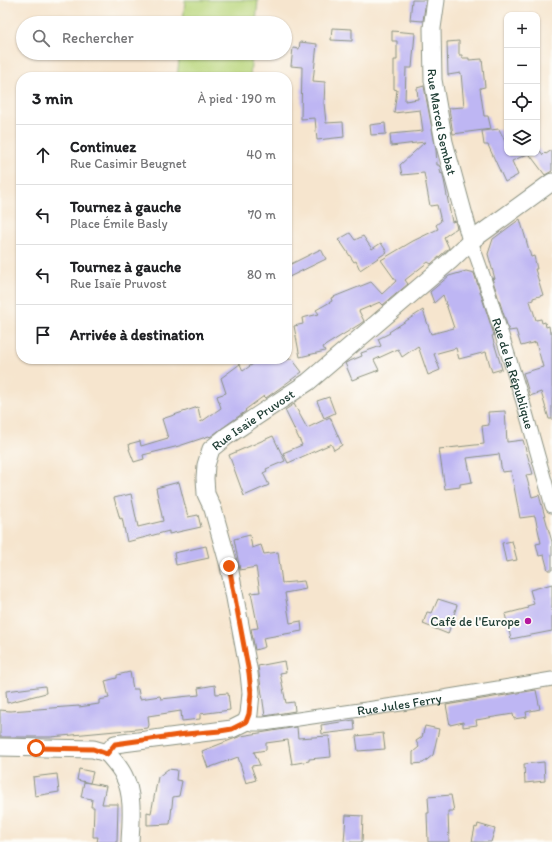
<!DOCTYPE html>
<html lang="fr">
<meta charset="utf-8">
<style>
:root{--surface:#fff;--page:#f2f2f2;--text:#202124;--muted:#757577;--line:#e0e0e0}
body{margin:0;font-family:Itim,sans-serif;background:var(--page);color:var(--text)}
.controls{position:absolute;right:12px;top:12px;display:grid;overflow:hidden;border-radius:8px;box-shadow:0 1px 3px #0004}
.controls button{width:36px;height:36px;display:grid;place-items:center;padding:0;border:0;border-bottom:1px solid var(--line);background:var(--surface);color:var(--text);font:20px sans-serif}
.stop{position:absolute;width:12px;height:12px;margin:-9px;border:3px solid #ea580c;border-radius:50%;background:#fff}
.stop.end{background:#ea580c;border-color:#fff;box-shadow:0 1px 4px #0008}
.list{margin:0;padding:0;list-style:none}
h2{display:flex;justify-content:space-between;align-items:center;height:52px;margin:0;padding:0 16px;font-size:17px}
h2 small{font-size:13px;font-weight:400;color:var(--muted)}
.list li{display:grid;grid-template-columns:26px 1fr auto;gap:12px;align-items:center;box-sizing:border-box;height:60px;padding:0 16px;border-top:1px solid var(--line)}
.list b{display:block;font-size:15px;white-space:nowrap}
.list p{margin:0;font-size:13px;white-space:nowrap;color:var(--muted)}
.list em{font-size:13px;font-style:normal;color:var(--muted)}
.icon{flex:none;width:22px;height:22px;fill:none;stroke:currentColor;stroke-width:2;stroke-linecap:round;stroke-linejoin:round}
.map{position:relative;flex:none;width:552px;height:842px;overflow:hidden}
.search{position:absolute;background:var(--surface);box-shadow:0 1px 3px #0004;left:16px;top:16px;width:276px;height:44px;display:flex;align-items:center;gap:10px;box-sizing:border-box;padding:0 14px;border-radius:22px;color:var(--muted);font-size:15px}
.panel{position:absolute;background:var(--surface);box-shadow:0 1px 3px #0004;left:16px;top:72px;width:276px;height:292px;border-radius:16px}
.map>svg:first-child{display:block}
</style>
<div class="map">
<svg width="552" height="842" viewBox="0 0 552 842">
<rect width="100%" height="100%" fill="#fdfcf7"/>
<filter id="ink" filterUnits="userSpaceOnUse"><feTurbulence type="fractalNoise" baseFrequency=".025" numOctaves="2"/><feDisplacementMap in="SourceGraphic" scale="8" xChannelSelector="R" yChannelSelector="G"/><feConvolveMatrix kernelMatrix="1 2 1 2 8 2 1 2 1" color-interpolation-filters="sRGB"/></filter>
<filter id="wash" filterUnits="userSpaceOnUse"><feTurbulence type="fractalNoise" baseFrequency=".012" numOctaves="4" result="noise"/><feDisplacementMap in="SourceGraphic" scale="16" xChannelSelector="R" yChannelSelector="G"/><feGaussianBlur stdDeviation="0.9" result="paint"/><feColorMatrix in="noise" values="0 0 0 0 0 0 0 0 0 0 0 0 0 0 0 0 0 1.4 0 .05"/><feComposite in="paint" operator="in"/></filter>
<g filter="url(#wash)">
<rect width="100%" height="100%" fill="#f6e5ce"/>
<g fill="#b9d67c" stroke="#6c8a58">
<path d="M 185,0 L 258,0 L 256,23 L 183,23 Z"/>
<path d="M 180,53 L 252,53 L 250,77 L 177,77 Z"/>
</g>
<g id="blocks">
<g fill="#beb6f3">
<path d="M 412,0 L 426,0 L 423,21 L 410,20 Z"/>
<path d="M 332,28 L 352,29 L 352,41 L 331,40 Z"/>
<path d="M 392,31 L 415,33 L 412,68 L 406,68 L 405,101 L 418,99 L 417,88 L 424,86 L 436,150 L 437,165 L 439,165 L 441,174 L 442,173 L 443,175 L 452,222 L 455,221 L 457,228 L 444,237 L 449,248 L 431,264 L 428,262 L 405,280 L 408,284 L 383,305 L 380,302 L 359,311 L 364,321 L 360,324 L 323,347 L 325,351 L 300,357 L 294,326 L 303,324 L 302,318 L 319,314 L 316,310 L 332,301 L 331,298 L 371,282 L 382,294 L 396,281 L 381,260 L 413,241 L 438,229 L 436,225 L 441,221 L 437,205 L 430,206 L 424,173 L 402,175 L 400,165 L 425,142 L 391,146 L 390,134 L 423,131 L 420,110 L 394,113 L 397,90 L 394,89 L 394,60 L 397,60 L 397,41 L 392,41 Z"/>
<path d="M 459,41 L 459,55 L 462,55 L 462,58 L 469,58 L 469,60 L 482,59 L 485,87 L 480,88 L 484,116 L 488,116 L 491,129 L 453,134 L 449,108 L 464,107 L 461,73 L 448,75 L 447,42 Z"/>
<path d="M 300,42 L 317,44 L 313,81 L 325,82 L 324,103 L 326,123 L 343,122 L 344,137 L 317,140 L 315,118 L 301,119 L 302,67 L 291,66 L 293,48 L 299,49 Z"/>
<path d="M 385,123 L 386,134 L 371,135 L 370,125 Z"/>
<path d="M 499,129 L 507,145 L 507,153 L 530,153 L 512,161 L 518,175 L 505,182 L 488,145 L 484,145 L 482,131 Z"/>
<path d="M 538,148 L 543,155 L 545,153 L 546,154 L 552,150 L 552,171 L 545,175 L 530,155 L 532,153 L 537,153 Z"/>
<path d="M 520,219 L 531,257 L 534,256 L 537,269 L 535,269 L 543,295 L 533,298 L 533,300 L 530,301 L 536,320 L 541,319 L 542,323 L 545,322 L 546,327 L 549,326 L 550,332 L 552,332 L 552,419 L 549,419 L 541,392 L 530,396 L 523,373 L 543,367 L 536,342 L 521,346 L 516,330 L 509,331 L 492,278 L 495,279 L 488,254 L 493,239 Z"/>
<path d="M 350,233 L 355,240 L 363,236 L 372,249 L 381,243 L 387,252 L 360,270 L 356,261 L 354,262 L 342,244 L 338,240 Z"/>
<path d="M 321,249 L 326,259 L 287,278 L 287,266 Z"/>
<path d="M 466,271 L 474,273 L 494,335 L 492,336 L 502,369 L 492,372 L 486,352 L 459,359 L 456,348 L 434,354 L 440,370 L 428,375 L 418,346 L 402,357 L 398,349 L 374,360 L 379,370 L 352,380 L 345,363 L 362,356 L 361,353 L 381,346 L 378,339 L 390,333 L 389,332 L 423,310 L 431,334 L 454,328 L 443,295 L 434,303 L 430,292 L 449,276 Z"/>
<path d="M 260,359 L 292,359 L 302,372 L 266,398 L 264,396 L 245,410 L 246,411 L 210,437 L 209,436 L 179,446 L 143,455 L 144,459 L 134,462 L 129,449 L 130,449 L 129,444 L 140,441 L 141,446 L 168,438 L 162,419 L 198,407 L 201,422 L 221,408 L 217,396 L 226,393 L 221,378 L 240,364 L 243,371 Z"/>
<path d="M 329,397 L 335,413 L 324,418 L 317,401 Z"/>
<path d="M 294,404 L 307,428 L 330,417 L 342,445 L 334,450 L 331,444 L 288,463 L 283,453 L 302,445 L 285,410 Z"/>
<path d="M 505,411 L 507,442 L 523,440 L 533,474 L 526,475 L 532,497 L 539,495 L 552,542 L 552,570 L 548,570 L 544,555 L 539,556 L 536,544 L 541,543 L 535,516 L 520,518 L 511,471 L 502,472 L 499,454 L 467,458 L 472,482 L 460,484 L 460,487 L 445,489 L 439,449 L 484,444 L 482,426 L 489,425 L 488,412 Z"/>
<path d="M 273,436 L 285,461 L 266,469 L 267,471 L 263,473 L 269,485 L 244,496 L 229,455 Z"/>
<path d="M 179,482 L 188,517 L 198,515 L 201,527 L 169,534 L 169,531 L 127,542 L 122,518 L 120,519 L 114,498 L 131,494 L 138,527 L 163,521 L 156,488 Z"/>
<path d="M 250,535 L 252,548 L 261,545 L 264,554 L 278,552 L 282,583 L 304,581 L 306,589 L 285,593 L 290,623 L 301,621 L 302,631 L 263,638 L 265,647 L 255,650 L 251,629 L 258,628 L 251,593 L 260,592 L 256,567 L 240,570 L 234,539 Z"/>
<path d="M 512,541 L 517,560 L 506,562 L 502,543 Z"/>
<path d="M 206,546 L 209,558 L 176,565 L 174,553 Z"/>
<path d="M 552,584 L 552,631 L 511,639 L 505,614 L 528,608 L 527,606 L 534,604 L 530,590 Z"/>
<path d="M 438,599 L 457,605 L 448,634 L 423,624 L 427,612 L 432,613 Z"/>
<path d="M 284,661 L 286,672 L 280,673 L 286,703 L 294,702 L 295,711 L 265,716 L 258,666 Z"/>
<path d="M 130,672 L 133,689 L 138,689 L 140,699 L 160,696 L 161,699 L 199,695 L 198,688 L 215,685 L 216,694 L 228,693 L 230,710 L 200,714 L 200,719 L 182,721 L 181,711 L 148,716 L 149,725 L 148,728 L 51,737 L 0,737 L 0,710 L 10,711 L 79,706 L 79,707 L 99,704 L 99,700 L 109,698 L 105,681 L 117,678 L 117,675 Z"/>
<path d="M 45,686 L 46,693 L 7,703 L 6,691 Z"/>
<path d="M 536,690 L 540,709 L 526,712 L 527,717 L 514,719 L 513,714 L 476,720 L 477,725 L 463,727 L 463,722 L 450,725 L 446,705 Z"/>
<path d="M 354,720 L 355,730 L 322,734 L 321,725 Z"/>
<path d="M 425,726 L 439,729 L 433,755 L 423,763 L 413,764 L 413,752 L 419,747 L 416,741 L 422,737 Z"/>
<path d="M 297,727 L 298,738 L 329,736 L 331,757 L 309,759 L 309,761 L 292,764 L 288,740 L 266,743 L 266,750 L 254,752 L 260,765 L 251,766 L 256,780 L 246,783 L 238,757 L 208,768 L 202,751 L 241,736 Z"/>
<path d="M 383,733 L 385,749 L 358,751 L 356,736 Z"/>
<path d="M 544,762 L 545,781 L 525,783 L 524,764 Z"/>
<path d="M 79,769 L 93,772 L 90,783 L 77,780 Z"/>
<path d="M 168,769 L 177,770 L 176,780 L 182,781 L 179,796 L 173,797 L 170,824 L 147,825 L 147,812 L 151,813 L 158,777 Z"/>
<path d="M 57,774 L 59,792 L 35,796 L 33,777 Z"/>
<path d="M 84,782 L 106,786 L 102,804 L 118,804 L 117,842 L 97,842 L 98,837 L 93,837 L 94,807 L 91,807 L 92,799 L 81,797 Z"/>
<path d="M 451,795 L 454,811 L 448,811 L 449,842 L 428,842 L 427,813 L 429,813 L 428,797 Z"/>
<path d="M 346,815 L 363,816 L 362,842 L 344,842 Z"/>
<path d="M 478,824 L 495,829 L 491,842 L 472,842 L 475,827 L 477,828 Z"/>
</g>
</g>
</g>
<g filter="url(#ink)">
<use href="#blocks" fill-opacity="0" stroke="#8a9181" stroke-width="1"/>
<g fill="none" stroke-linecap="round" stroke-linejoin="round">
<defs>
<g id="minor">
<path id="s1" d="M 471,241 L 483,275 L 523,402 L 552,506"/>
<path id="s2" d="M 246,722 L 253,724 L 264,724 L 401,704 L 552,679"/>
</g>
<g id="tertiary">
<path id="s3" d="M 436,0 L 432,28 L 433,80 L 444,142 L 471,241"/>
<path d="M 0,747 L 93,749 L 107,753"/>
<path id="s4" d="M 107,753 L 115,744 L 232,729 L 246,722 L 249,714 L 251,693 L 249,673 L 229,566 L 213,509 L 206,494 L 205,478 L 206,465 L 211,449 L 227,436 L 308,382 L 450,261 L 471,241 L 552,182"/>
<path d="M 107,753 C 113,760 120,767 124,776 C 134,795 131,821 130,842"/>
</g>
</defs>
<use href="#minor" stroke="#8a9181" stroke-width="15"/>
<use href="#tertiary" stroke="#8a9181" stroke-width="19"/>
<use href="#minor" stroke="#fff" stroke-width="13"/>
<use href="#tertiary" stroke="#fff" stroke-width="17"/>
</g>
</g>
<g fill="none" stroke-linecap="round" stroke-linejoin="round" filter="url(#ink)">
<path stroke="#ea580c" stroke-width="5" d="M 36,748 L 93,749 L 107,754 L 115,744 L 186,734 L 220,731 L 232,729 L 246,722 L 249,714 L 251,693 L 249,673 L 229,566"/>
</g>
<circle fill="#b5179e" stroke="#fdfcf7" stroke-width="1.5" cx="528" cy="621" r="4"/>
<g text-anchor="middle" stroke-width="4" stroke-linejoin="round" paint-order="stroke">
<g font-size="13" fill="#1f3d34" stroke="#fdfcf7">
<text dy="5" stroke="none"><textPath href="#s3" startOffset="123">Rue Marcel Sembat</textPath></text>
<text dy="5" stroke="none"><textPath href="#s1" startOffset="139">Rue de la République</textPath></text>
<text dy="5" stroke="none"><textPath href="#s4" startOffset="477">Rue Isaïe Pruvost</textPath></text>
<text dy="5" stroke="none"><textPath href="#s2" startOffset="155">Rue Jules Ferry</textPath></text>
</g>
<g font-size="13" fill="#1f3d34" stroke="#fdfcf7" text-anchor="end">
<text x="520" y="626">Café de l'Europe</text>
</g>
</g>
</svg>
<div class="controls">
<button>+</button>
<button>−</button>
<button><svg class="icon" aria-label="locate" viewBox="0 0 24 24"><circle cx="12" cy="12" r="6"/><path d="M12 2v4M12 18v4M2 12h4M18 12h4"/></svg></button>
<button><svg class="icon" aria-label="layers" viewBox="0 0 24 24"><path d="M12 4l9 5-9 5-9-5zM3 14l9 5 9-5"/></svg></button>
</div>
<div class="stop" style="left:36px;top:748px"></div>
<div class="stop end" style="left:229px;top:566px"></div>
<div class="search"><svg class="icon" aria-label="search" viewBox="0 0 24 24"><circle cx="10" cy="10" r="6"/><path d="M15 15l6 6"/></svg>Rechercher</div>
<section class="panel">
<h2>3 min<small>À pied · 190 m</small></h2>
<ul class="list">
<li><svg class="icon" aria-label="ahead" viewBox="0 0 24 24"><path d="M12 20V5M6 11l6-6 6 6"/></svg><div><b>Continuez</b><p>Rue Casimir Beugnet</p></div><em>40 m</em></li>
<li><svg class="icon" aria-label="left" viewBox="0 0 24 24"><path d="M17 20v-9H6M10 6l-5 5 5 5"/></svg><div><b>Tournez à gauche</b><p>Place Émile Basly</p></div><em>70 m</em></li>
<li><svg class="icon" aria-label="left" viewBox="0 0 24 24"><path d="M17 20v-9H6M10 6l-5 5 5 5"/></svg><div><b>Tournez à gauche</b><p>Rue Isaïe Pruvost</p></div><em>80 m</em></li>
<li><svg class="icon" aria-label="arrive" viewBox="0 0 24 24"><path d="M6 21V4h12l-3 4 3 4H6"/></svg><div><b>Arrivée à destination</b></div></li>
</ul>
</section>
</div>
